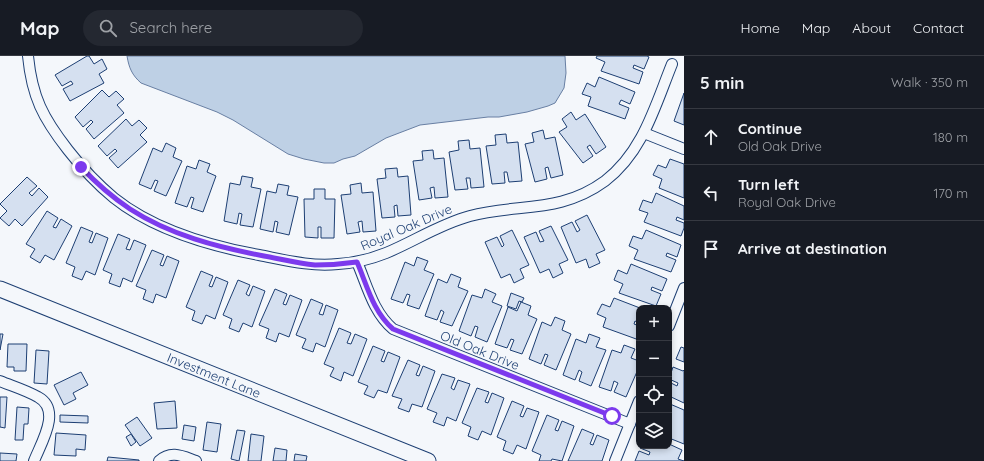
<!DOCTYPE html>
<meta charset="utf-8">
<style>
:root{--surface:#171b24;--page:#242831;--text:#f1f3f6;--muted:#9ea1a6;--line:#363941}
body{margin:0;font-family:Quicksand,sans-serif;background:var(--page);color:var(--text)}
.controls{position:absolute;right:12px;bottom:12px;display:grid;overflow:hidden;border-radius:8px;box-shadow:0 2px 6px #0003}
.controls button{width:36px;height:36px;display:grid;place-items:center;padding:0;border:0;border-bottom:1px solid var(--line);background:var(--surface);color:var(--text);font:20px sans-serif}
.stop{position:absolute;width:12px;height:12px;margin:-9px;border:3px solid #7c3aed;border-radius:50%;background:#fff}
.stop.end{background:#7c3aed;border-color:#fff;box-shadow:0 1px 4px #0008}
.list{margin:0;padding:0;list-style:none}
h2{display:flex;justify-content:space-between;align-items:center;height:52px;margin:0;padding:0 16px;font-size:17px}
h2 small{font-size:13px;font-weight:400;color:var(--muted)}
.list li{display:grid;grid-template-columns:26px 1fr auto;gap:12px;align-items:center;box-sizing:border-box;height:56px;padding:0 16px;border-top:1px solid var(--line)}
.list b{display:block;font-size:15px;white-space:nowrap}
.list p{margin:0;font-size:13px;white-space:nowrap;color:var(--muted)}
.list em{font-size:13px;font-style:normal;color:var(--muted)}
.icon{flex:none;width:22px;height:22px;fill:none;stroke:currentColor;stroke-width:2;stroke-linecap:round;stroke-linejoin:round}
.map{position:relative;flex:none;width:684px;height:405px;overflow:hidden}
header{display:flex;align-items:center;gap:24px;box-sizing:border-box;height:56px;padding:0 20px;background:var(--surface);border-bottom:1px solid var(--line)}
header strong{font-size:19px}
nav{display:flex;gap:22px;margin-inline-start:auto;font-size:14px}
.search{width:280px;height:36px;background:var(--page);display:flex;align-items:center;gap:10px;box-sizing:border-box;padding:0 14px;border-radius:22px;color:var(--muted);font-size:15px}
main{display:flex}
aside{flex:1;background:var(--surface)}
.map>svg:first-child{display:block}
</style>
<header>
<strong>Map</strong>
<div class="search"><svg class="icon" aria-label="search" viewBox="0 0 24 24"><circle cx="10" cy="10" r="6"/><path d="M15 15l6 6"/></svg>Search here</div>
<nav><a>Home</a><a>Map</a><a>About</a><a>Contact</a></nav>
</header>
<main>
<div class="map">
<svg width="684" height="405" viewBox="0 0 684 405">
<rect width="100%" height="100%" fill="#f4f7fb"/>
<path fill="#bed0e5" stroke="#687fa3" d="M 127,0 L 565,0 L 566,17 L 564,32 L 555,47 L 548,50 L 527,56 L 499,61 L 488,61 L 420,69 L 386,82 L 355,100 L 343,103 L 334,107 L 324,107 L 304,103 L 288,98 L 233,64 L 217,56 L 141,27 C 132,19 129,12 127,0 Z"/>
<g fill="#d5e0f0" stroke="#1d3f73">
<path d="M 87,0 L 89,0 L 94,8 L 102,3 L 107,13 L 99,18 L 104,27 L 70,45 L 63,33 L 73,28 L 71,25 L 62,30 L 55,19 Z"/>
<path d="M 597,0 L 647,0 L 649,1 L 644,13 L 634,9 L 633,12 L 643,16 L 639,28 L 601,15 L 605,6 L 596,2 Z"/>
<path d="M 599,21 L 635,36 L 630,48 L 621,44 L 619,48 L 629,52 L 625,63 L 588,50 L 591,41 L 582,38 L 587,27 L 595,31 Z"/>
<path d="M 102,34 L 109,41 L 116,35 L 124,43 L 117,49 L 124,57 L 94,83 L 86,73 L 93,66 L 91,64 L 83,71 L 75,61 Z"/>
<path d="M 684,37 L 684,69 L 674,65 Z"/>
<path d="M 571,56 L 576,64 L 585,58 L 606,91 L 596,98 L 590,89 L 587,91 L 593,100 L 583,107 L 559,76 L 567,71 L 562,63 Z"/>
<path d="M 126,63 L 132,70 L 139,64 L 147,72 L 140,79 L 147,86 L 118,112 L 109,102 L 117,95 L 115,93 L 107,100 L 98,90 Z"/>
<path d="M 543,74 L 545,83 L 555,81 L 563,119 L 551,122 L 548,111 L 545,112 L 547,123 L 535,126 L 525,88 L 534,86 L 532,77 Z"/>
<path d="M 506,78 L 507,87 L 518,86 L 522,125 L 509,126 L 507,116 L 504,116 L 505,127 L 492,128 L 486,90 L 496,89 L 495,79 Z"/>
<path d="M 469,84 L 470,93 L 480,92 L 484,131 L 471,132 L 470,122 L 466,122 L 468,133 L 455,134 L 449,96 L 459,94 L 458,85 Z"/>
<path d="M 166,87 L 176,92 L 173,101 L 182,105 L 166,140 L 154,135 L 158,125 L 155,124 L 151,133 L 139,128 L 153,92 L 162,96 Z"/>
<path d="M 433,94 L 434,103 L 444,102 L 448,141 L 435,142 L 434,131 L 430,132 L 432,142 L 419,144 L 413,105 L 423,104 L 422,95 Z"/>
<path d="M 670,103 L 684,108 L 684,142 L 659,132 L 662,123 L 653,119 L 658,109 L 666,112 Z"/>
<path d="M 199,104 L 210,108 L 207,116 L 216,120 L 203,156 L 191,152 L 194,142 L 191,141 L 187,151 L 175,147 L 187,110 L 196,113 Z"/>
<path d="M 397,112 L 398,121 L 408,120 L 411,159 L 398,160 L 397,149 L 394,150 L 395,161 L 382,162 L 377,123 L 386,122 L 385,113 Z"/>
<path d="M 242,120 L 253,122 L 251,131 L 261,133 L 253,171 L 240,169 L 242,158 L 239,157 L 237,168 L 224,165 L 230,127 L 240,129 Z"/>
<path d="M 27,121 L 37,130 L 29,137 L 32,140 L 39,132 L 48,141 L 22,170 L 15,163 L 9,170 L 0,162 L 7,155 L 0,148 Z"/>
<path d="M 361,127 L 362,137 L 373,136 L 376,175 L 363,176 L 362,165 L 358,166 L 360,176 L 347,178 L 341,139 L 351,138 L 350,129 Z"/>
<path d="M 278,128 L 289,130 L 287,139 L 298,141 L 289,179 L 276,176 L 278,166 L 275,165 L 273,176 L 260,173 L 267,135 L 276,137 Z"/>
<path d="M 314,133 L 325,133 L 325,143 L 335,143 L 334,182 L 321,182 L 321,171 L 318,171 L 318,182 L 305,181 L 304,143 L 314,143 Z"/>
<path d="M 656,137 L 684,150 L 684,164 L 677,161 L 676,164 L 684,167 L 684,172 L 681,180 L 644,166 L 648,157 L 639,154 L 643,144 L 652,147 Z"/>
<path d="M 47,155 L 58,162 L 53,171 L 56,172 L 61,163 L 72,170 L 54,204 L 45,199 L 40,207 L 30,201 L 35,193 L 26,188 Z"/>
<path d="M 587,159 L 605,194 L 596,198 L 600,207 L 589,212 L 586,203 L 576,207 L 561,171 L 572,166 L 577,176 L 580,174 L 575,165 Z"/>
<path d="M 551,170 L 568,204 L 559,208 L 563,217 L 553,222 L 549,213 L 540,217 L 524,181 L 536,176 L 540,186 L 544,185 L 539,175 Z"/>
<path d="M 81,171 L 93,176 L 89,186 L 92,187 L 96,177 L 108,182 L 95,219 L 86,215 L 82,224 L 72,220 L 75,211 L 66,207 Z"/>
<path d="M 512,174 L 529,209 L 520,213 L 524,222 L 514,227 L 510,218 L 501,222 L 485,186 L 497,181 L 502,191 L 504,189 L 500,180 Z"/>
<path d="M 646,174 L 681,189 L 677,201 L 667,197 L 666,200 L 676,204 L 671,216 L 634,203 L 638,194 L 629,190 L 633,180 L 642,183 Z"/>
<path d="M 118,178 L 130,183 L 126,193 L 130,194 L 134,184 L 146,189 L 132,226 L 123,222 L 120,231 L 109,227 L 112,218 L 103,214 Z"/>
<path d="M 152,194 L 164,199 L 160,209 L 163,210 L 167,200 L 179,205 L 166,242 L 156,238 L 153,247 L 143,243 L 146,234 L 136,230 Z"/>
<path d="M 417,201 L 428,205 L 424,214 L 434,218 L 419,253 L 407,249 L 410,239 L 407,238 L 403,247 L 391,243 L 405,206 L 414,210 Z"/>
<path d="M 631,208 L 667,223 L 662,235 L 652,231 L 651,234 L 661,238 L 656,250 L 619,237 L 623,228 L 614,224 L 618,214 L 627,218 Z"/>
<path d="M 201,215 L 213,220 L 209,230 L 212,231 L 216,221 L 228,226 L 215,263 L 206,259 L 202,268 L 192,264 L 195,255 L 186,251 Z"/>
<path d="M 451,218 L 461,222 L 458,231 L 468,235 L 452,270 L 440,266 L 444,256 L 441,254 L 437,264 L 425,260 L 438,223 L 447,227 Z"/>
<path d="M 238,224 L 250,229 L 246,238 L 249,240 L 253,230 L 265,235 L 252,271 L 243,267 L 239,276 L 229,272 L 232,263 L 223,259 Z"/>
<path d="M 275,233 L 287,238 L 283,248 L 286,249 L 290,239 L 302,244 L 289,281 L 279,277 L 276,286 L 266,282 L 269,273 L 259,269 Z"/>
<path d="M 485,233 L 496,238 L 492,246 L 502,250 L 487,286 L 475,281 L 478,271 L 475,270 L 471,280 L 459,275 L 472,239 L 482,242 Z"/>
<path d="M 511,237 L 524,242 L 522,246 L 519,245 L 516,253 L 507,250 Z"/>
<path d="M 614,242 L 640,252 L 639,267 L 635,265 L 634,268 L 639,270 L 639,284 L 603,271 L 606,262 L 597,258 L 602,248 L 610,251 Z"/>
<path d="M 311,243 L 323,248 L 319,258 L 323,259 L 326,249 L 338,254 L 325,291 L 316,287 L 313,296 L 302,292 L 306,283 L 296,279 Z"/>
<path d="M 521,246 L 531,250 L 528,259 L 537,263 L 522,298 L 510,294 L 514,284 L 511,283 L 507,292 L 495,288 L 508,251 L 517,255 Z"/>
<path d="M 555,261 L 565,265 L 562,274 L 571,278 L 556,314 L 544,309 L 548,299 L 545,298 L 541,308 L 529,303 L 542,266 L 551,270 Z"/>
<path d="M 339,272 L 351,277 L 347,287 L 351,288 L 355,278 L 367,283 L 353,320 L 344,316 L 341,325 L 330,320 L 334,312 L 324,308 Z"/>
<path d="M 0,278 L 3,278 L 0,294 Z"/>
<path d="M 589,278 L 600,282 L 596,291 L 606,294 L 591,330 L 579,325 L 582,316 L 579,314 L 575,324 L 563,319 L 576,283 L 586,287 Z"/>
<path d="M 8,288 L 27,288 L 26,315 L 14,315 L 14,311 L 7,311 Z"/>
<path d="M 624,289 L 635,293 L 631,302 L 639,305 L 639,311 L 626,341 L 614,336 L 618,327 L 614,325 L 611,335 L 599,331 L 612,294 L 621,297 Z"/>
<path d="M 373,290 L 385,295 L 381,305 L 384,306 L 388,296 L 400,301 L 387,337 L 378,334 L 374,342 L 364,338 L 368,330 L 358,326 Z"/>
<path d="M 681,291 L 684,292 L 684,306 L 676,303 Z"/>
<path d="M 36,294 L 49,295 L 47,328 L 34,327 Z"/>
<path d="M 408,304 L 420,309 L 416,319 L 419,320 L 423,310 L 435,315 L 422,351 L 412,348 L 409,356 L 398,352 L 402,343 L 392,340 Z"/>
<path d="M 673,311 L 683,315 L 684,314 L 684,347 L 669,340 L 669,326 L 677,330 L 678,327 L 669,323 Z"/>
<path d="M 81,316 L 88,329 L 73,337 L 76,343 L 64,349 L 54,329 Z"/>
<path d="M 442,318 L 455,322 L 451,332 L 454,334 L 458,324 L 470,328 L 456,365 L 447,361 L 444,370 L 433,366 L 437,357 L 427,353 Z"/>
<path d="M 477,332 L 489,336 L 485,346 L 488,347 L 492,337 L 504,342 L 491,379 L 482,375 L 478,384 L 468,380 L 471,371 L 462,367 Z"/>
<path d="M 0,341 L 7,341 L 5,372 L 0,371 Z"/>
<path d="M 175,345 L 177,372 L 157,373 L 154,347 Z"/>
<path d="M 512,345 L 524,350 L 520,360 L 523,361 L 527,352 L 539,356 L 526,393 L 517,389 L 513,398 L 503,394 L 506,385 L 497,381 Z"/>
<path d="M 670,348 L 684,354 L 684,388 L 669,382 Z"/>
<path d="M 17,351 L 29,352 L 28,368 L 24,368 L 23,384 L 15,384 Z"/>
<path d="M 60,359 L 88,360 L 88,367 L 60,366 Z"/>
<path d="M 547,359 L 559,364 L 555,374 L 558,375 L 562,365 L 574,370 L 562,405 L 552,403 L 551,405 L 539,405 L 541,399 L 532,395 Z"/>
<path d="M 137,361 L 152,382 L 140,390 L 125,369 Z"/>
<path d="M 207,366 L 221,368 L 217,396 L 203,394 Z"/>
<path d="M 184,369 L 196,371 L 194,385 L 182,383 Z"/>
<path d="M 582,373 L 594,378 L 590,388 L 593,389 L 597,379 L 609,384 L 602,405 L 568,405 Z"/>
<path d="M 237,374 L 245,375 L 239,405 L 231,403 Z"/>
<path d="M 56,377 L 86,379 L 85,394 L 76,393 L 76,400 L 54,399 Z"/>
<path d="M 131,378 L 136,386 L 131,390 L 126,381 Z"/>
<path d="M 251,378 L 264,380 L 261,405 L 248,405 Z"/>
<path d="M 669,388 L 682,394 L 678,403 L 684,405 L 635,405 L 639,395 L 649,399 L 650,396 L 640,392 L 641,390 L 669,390 Z"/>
<path d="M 275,392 L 287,394 L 286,405 L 273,405 Z"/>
<path d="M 0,397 L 17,398 L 16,405 L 0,405 Z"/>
<path d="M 295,398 L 307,400 L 306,405 L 294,405 Z"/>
<path d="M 108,401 L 139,404 L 139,405 L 107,405 Z"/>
</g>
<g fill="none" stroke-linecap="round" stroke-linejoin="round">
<defs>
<g id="street">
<path d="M 28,0 C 32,41 43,62 68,94 C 82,112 96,127 114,142 C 154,174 210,190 259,199 C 285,204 311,211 338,208 C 354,207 371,203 386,197 C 415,185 440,168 470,160 C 518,147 560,158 605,125 C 643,96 655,50 672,8"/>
<path d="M 644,77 L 684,93"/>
<path d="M 357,206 C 367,229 373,256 393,273 L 630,368"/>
<path d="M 669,270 L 684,232"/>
<path d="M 0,325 C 12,330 26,334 38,341 C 62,354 41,387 34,405"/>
<path d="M 159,405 C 171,394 182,400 196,405"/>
<path d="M 615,405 L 639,345"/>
</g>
<path id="secondary" d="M 0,233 L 428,405"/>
</defs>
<use href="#street" stroke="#1d3f73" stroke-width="12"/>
<use href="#secondary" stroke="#1d3f73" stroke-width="17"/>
<use href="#street" stroke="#f4f7fb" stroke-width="10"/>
<use href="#secondary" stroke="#f4f7fb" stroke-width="15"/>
</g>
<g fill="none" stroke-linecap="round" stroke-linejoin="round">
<path stroke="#7c3aed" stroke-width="5" d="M 81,111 C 96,127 112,141 130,153 C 170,179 217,191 264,200 C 281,203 297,207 315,209 C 329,209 343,208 357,206 C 367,229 373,256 393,273 L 612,360"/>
</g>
<g text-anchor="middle" stroke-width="3" stroke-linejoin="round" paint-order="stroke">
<g font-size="13" fill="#1d3f73" stroke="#f4f7fb">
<text transform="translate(406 171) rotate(-23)" y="5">Royal Oak Drive</text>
<text transform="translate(480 294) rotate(22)" y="5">Old Oak Drive</text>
<text transform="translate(214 319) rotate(22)" y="5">Investment Lane</text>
</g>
</g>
</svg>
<div class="controls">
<button>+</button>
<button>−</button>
<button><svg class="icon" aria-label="locate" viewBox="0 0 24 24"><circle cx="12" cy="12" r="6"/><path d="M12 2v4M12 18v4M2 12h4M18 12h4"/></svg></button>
<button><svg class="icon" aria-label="layers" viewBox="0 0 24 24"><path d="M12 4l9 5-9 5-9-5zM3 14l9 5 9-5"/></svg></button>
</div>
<div class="stop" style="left:612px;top:360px"></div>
<div class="stop end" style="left:81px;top:111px"></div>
</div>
<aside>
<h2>5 min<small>Walk · 350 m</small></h2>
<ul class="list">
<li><svg class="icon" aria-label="ahead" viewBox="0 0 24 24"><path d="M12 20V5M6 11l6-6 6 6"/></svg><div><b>Continue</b><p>Old Oak Drive</p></div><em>180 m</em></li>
<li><svg class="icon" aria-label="left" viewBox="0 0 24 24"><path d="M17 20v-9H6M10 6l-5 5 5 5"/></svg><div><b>Turn left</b><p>Royal Oak Drive</p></div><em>170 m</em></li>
<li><svg class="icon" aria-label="arrive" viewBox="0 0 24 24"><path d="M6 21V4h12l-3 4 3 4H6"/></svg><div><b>Arrive at destination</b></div></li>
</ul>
</aside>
</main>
